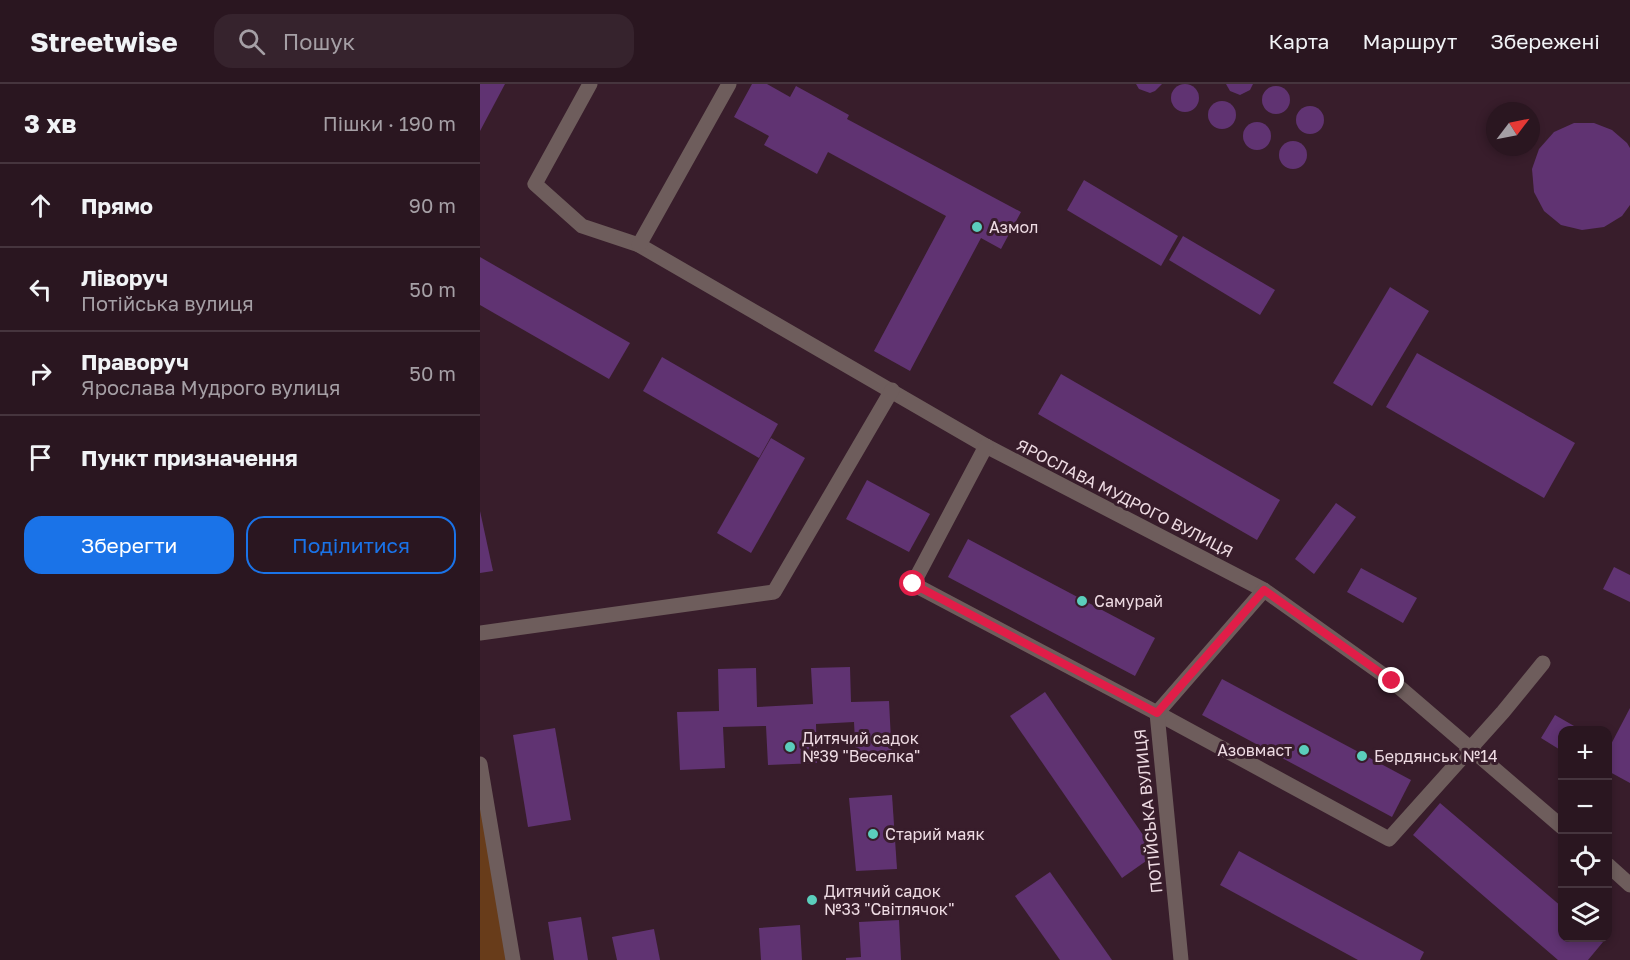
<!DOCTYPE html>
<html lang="uk">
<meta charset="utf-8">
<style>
:root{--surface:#2a1620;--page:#36232d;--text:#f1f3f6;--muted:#a59fa5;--line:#46353e;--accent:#1a73e8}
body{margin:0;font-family:"Golos Text",sans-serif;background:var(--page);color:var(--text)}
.controls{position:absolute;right:18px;bottom:18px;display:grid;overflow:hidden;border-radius:12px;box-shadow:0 3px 9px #0003}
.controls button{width:54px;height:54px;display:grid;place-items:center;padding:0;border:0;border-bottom:2px solid var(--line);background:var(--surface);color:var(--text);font:30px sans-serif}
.compass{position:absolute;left:1006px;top:18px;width:54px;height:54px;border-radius:50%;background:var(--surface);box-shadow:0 3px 9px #0003;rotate:58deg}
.stop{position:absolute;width:18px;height:18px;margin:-14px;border:4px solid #e11d48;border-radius:50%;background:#fff}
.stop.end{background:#e11d48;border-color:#fff;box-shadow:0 2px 6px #0008}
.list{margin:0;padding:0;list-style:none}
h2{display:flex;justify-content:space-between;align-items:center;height:78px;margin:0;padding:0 24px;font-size:26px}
h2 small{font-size:20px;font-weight:400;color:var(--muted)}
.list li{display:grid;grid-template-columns:39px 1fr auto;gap:18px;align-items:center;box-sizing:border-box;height:84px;padding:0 24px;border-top:2px solid var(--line)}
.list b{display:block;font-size:22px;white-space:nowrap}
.list p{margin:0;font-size:20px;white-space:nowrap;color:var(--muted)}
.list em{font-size:20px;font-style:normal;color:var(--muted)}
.actions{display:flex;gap:12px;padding:18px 24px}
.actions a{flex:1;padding:14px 0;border:2px solid var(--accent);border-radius:18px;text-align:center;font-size:21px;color:var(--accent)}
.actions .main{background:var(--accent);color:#fff}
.icon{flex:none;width:33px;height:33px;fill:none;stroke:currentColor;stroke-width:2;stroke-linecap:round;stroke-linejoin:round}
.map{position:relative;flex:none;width:1150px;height:876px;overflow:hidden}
header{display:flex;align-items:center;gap:36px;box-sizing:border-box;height:84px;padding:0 30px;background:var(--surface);border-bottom:2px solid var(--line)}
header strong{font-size:28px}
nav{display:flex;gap:33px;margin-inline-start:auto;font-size:21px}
.search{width:420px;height:54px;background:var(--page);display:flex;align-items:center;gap:15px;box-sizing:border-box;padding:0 21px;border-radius:18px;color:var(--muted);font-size:22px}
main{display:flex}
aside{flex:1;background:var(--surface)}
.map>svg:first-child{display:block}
</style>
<header>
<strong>Streetwise</strong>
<div class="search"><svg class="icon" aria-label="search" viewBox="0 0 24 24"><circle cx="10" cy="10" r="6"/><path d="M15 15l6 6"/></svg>Пошук</div>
<nav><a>Карта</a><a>Маршрут</a><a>Збережені</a></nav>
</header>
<main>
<aside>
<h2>3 хв<small>Пішки · 190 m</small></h2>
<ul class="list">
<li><svg class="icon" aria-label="ahead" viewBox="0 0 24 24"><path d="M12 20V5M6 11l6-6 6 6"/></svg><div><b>Прямо</b></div><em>90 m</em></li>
<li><svg class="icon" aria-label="left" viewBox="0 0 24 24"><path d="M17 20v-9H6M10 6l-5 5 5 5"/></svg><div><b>Ліворуч</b><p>Потійська вулиця</p></div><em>50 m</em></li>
<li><svg class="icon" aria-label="right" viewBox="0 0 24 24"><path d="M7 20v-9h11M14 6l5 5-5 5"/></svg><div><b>Праворуч</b><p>Ярослава Мудрого вулиця</p></div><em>50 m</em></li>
<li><svg class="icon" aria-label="arrive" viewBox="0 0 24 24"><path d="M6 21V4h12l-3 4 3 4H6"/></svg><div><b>Пункт призначення</b></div></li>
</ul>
<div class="actions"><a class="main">Зберегти</a><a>Поділитися</a></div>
</aside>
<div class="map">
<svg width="1150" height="876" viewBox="0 0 1150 876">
<rect width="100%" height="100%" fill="#381d2b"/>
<path fill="#683c1a" d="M 0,719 L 27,876 L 0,876 Z"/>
<g fill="#603372">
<path d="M 0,0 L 25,0 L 0,47 Z"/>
<path d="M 272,0 L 287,0 L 310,13 L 316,2 L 369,31 L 367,35 L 541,128 L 521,165 L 501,154 L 430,287 L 394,267 L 466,132 L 348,68 L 337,90 L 284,61 L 289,52 L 254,33 Z"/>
<path d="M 656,0 L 682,0 L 675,7 L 670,9 L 659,5 Z"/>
<path d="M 746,0 L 773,0 L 770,6 L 760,11 L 750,7 Z"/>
<circle cx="705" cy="14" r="14"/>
<circle cx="796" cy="16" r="14"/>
<circle cx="742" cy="31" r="14"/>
<circle cx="830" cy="36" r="14"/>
<circle cx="777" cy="52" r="14"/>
<path d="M 1094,39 L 1114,39 L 1132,46 L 1147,59 L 1150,64 L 1150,121 L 1142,132 L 1124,143 L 1102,146 L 1081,141 L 1064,127 L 1054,108 L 1052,85 L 1059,65 L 1074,48 Z"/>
<circle cx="813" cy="71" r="14"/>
<path d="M 604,96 L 698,152 L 681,182 L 587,126 Z"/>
<path d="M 703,152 L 795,206 L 780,231 L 689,176 Z"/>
<path d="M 0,173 L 150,259 L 129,295 L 0,221 Z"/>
<path d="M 910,203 L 949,227 L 892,322 L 853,299 Z"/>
<path d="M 937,269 L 1095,359 L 1064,414 L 906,323 Z"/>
<path d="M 182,273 L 298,340 L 279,374 L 163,307 Z"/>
<path d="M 581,290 L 800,416 L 777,456 L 558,330 Z"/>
<path d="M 291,354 L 325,374 L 271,469 L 237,449 Z"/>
<path d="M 387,396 L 450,430 L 429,468 L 366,435 Z"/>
<path d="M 856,419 L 876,433 L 834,490 L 815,475 Z"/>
<path d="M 0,427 L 13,487 L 0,489 Z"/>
<path d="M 488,455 L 675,554 L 655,592 L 468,493 Z"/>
<path d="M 1134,483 L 1150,491 L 1150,518 L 1123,505 Z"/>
<path d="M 881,484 L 937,514 L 923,539 L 867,508 Z"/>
<path d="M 370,583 L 371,618 L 409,617 L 412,676 L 376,677 L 374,638 L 336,640 L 337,679 L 288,681 L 286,642 L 243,643 L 245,684 L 200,686 L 197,628 L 239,627 L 238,585 L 276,584 L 277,623 L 333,620 L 331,584 Z"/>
<path d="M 742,595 L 931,696 L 912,733 L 722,631 Z"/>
<path d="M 565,608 L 676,770 L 642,794 L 530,632 Z"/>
<path d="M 1150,624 L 1150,699 L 1128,687 L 1128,666 Z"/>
<path d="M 1075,631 L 1101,646 L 1082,646 L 1082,667 L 1061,654 Z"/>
<path d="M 75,644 L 91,736 L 48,743 L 33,651 Z"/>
<path d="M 412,711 L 417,785 L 376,787 L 369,714 Z"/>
<path d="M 960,719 L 1082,823 L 1082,854 L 1118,854 L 1123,858 L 1108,876 L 1078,876 L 933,751 Z"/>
<path d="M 759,767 L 944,868 L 940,876 L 878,876 L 740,801 Z"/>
<path d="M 570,788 L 632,876 L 580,876 L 535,812 Z"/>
<path d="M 101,833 L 108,876 L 74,876 L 68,838 Z"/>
<path d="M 419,836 L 421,876 L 366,876 L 366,874 L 381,873 L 379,838 Z"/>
<path d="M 320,841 L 322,876 L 281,876 L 279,844 Z"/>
<path d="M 174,845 L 180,876 L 137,876 L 132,853 Z"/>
</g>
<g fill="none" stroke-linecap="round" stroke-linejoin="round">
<g stroke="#6e5d5c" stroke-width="15">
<path d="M 110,0 L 55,100 L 102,142 L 159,161 L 506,362 L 784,506 L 912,597 L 1082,743"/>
<path d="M 159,161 L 249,0"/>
<path d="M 506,362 L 433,500 L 677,629 L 909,755 L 1023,628 L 1063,579"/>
<path d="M 0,549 L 294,508 L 412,306"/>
<path d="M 0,680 L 33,876"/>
<path d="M 1128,781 L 1150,801"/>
<path d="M 701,876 L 677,629 L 784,506"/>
</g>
</g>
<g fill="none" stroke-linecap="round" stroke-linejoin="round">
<path stroke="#e11d48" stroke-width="8" d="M 433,500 L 677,629 L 784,506 L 912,597"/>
</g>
<g fill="#5bcebc" stroke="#381d2b" stroke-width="2">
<circle cx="497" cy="143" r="6"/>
<circle cx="602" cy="517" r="6"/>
<circle cx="310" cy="663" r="6"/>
<circle cx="824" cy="666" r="6"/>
<circle cx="882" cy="672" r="6"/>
<circle cx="393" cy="750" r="6"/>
<circle cx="332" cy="816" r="6"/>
</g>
<g text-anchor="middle" stroke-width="6" stroke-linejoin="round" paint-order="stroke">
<g font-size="16" fill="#eedbe3" stroke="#381d2b" text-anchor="start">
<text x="509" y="149">Азмол</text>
<text x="614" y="523">Самурай</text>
<text x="322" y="660">Дитячий садок<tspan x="322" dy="18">№39 "Веселка"</tspan></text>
<text x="812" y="672" text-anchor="end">Азовмаст</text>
<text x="894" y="678">Бердянськ №14</text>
<text x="405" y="756">Старий маяк</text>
<text x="344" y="813">Дитячий садок<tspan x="344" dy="18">№33 "Світлячок"</tspan></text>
</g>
<g font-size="16" fill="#eedbe3" stroke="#381d2b">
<text transform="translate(645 414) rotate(27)" y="6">ЯРОСЛАВА МУДРОГО ВУЛИЦЯ</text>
<text transform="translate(668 727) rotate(-96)" y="6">ПОТІЙСЬКА ВУЛИЦЯ</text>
</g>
</g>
</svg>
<div class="controls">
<button>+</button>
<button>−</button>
<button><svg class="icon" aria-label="locate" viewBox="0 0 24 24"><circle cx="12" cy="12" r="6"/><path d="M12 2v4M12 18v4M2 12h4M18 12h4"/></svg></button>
<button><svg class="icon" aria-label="layers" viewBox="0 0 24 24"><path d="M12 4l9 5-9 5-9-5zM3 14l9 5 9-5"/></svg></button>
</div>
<svg class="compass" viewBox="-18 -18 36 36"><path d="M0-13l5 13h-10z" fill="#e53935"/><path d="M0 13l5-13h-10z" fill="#a59fa5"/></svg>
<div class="stop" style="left:433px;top:500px"></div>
<div class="stop end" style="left:912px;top:597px"></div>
</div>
</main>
